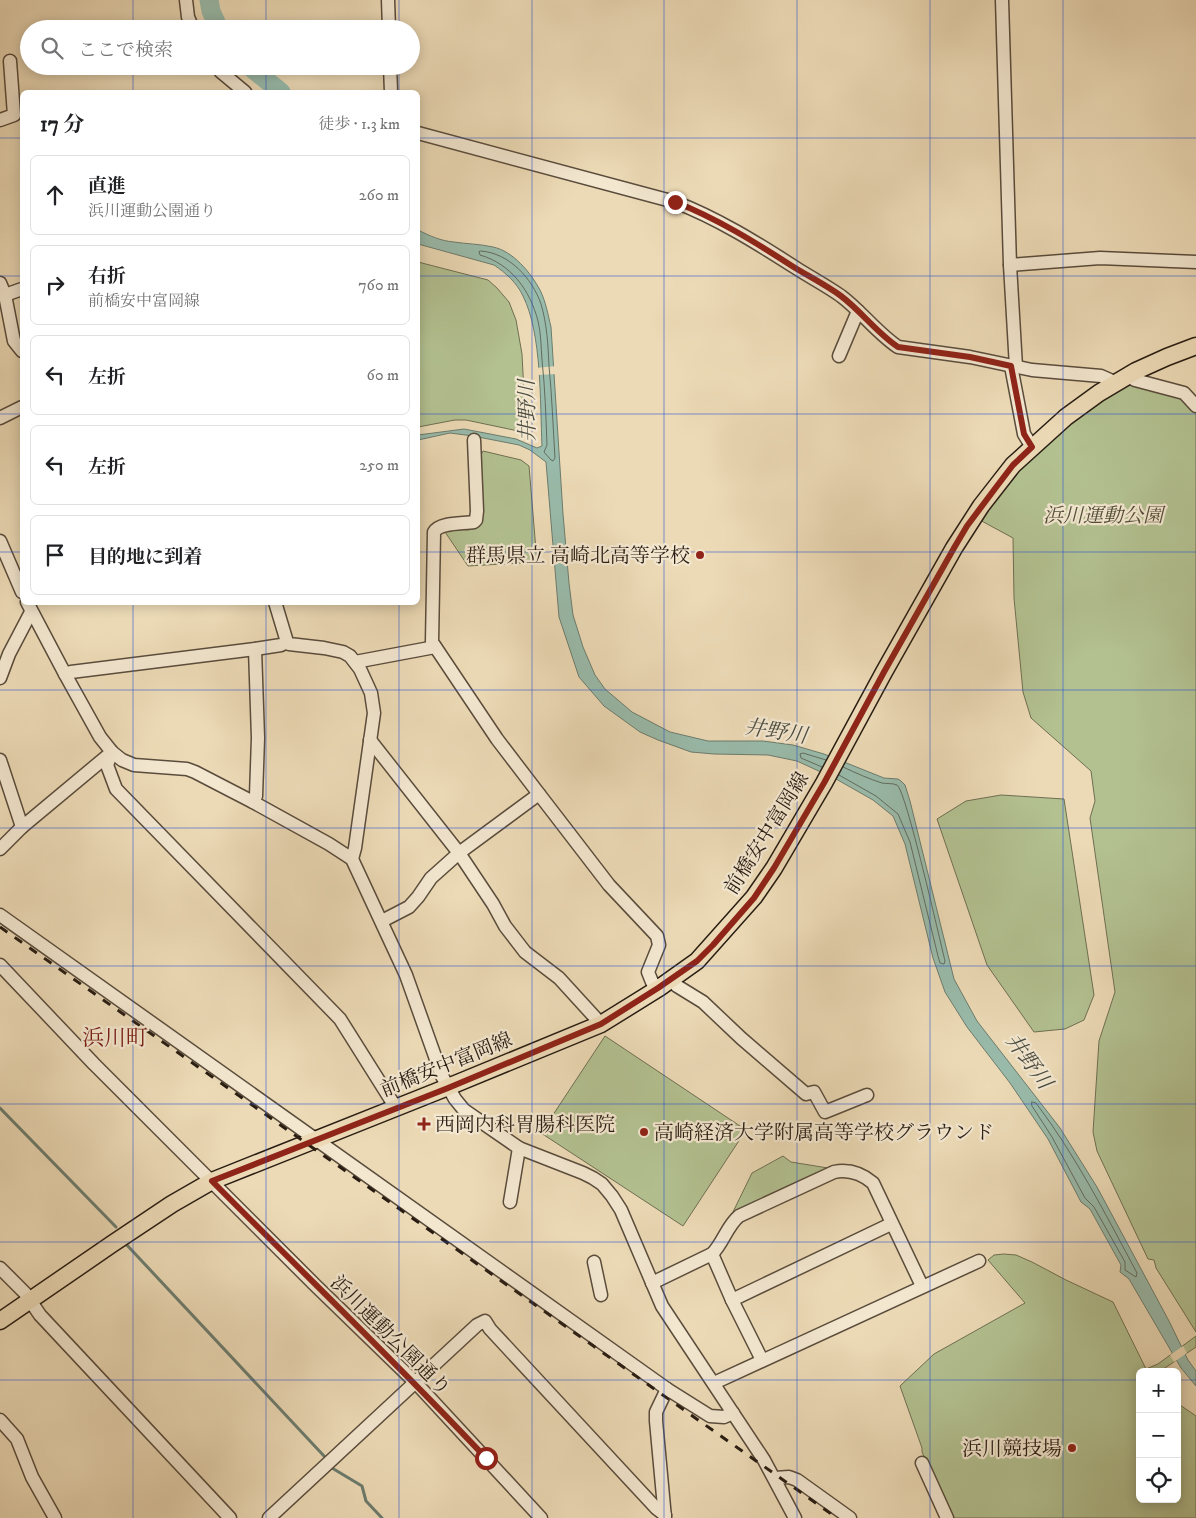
<!DOCTYPE html>
<html lang="ja">
<meta charset="utf-8">
<style>
:root{--surface:#fff;--page:#f6f6f6;--text:#202124;--muted:#757577;--line:#e0e0e0}
body{margin:0;font-family:"IM FELL DW Pica","Noto Serif JP",serif;background:var(--page);color:var(--text)}
.controls{position:absolute;right:15px;bottom:15px;display:grid;overflow:hidden;border-radius:8px;box-shadow:0 2px 12px #0003}
.controls button{width:45px;height:45px;display:grid;place-items:center;padding:0;border:0;border-bottom:1px solid var(--line);background:var(--surface);color:var(--text);font:25px sans-serif}
.stop{position:absolute;width:15px;height:15px;margin:-11px;border:4px solid #8f2418;border-radius:50%;background:#fff}
.stop.end{background:#8f2418;border-color:#fff;box-shadow:0 1px 5px #0008}
.list{margin:0;padding:0;list-style:none}
h2{display:flex;justify-content:space-between;align-items:center;height:65px;margin:0;padding:0 20px;font-size:21px}
h2 small{font-size:16px;font-weight:400;color:var(--muted)}
.list li{display:grid;grid-template-columns:32px 1fr auto;gap:15px;align-items:center;box-sizing:border-box;height:80px;margin:0 10px 10px;padding:0 10px;border:1px solid var(--line);border-radius:8px}
.list b{display:block;font-size:19px;white-space:nowrap}
.list p{margin:0;font-size:16px;white-space:nowrap;color:var(--muted)}
.list em{font-size:16px;font-style:normal;color:var(--muted)}
.icon{flex:none;width:28px;height:28px;fill:none;stroke:currentColor;stroke-width:2;stroke-linecap:round;stroke-linejoin:round}
.map{position:relative;flex:none;width:1196px;height:1518px;overflow:hidden}
.search{position:absolute;background:var(--surface);box-shadow:0 2px 12px #0003;left:20px;top:20px;width:400px;height:55px;display:flex;align-items:center;gap:12px;box-sizing:border-box;padding:0 18px;border-radius:28px;color:var(--muted);font-size:19px}
.panel{position:absolute;background:var(--surface);box-shadow:0 2px 12px #0003;left:20px;top:90px;width:400px;height:515px;border-radius:8px}
.map>svg:first-child{display:block}
</style>
<div class="map">
<svg width="1196" height="1518" viewBox="0 0 1196 1518">
<rect width="100%" height="100%" fill="#ecdab6"/>
<filter id="stains"><feTurbulence type="fractalNoise" baseFrequency=".004" numOctaves="4"/><feColorMatrix values="0 0 0 0 .2 0 0 0 0 .09 0 0 0 0 .02 0 0 0 .5 -.17"/></filter>
<radialGradient id="worn" r=".72"><stop offset=".6" stop-color="#630" stop-opacity="0"/><stop offset="1" stop-color="#630" stop-opacity=".3"/></radialGradient>
<g fill="#b3c191" stroke="#6e6f52">
<path d="M 418,262 L 488,280 L 497,288 L 509,302 L 516,320 L 522,354 L 524,393 L 527,413 L 523,432 L 466,420 L 455,420 L 418,427 Z"/>
<path d="M 1133,383 L 1180,397 L 1196,411 L 1196,1332 L 1156,1268 L 1154,1260 L 1148,1259 L 1097,1151 L 1093,1132 L 1099,1041 L 1115,992 L 1090,818 L 1095,801 L 1091,771 L 1031,718 L 1023,692 L 1014,598 L 1013,538 L 978,519 L 1008,478 L 1064,427 L 1126,384 Z"/>
<path d="M 483,451 L 521,460 L 529,466 L 537,562 L 468,566 L 443,529 L 475,527 L 479,459 Z"/>
<path d="M 1001,795 L 1064,799 L 1094,995 L 1084,1020 L 1065,1029 L 1034,1032 L 987,965 L 937,819 L 966,801 Z"/>
<path d="M 605,1036 L 746,1130 L 683,1226 L 541,1133 Z"/>
<path d="M 783,1156 L 791,1162 L 834,1169 L 732,1214 L 752,1173 Z"/>
<path d="M 1004,1254 L 1016,1255 L 1032,1262 L 1066,1280 L 1113,1302 L 1146,1369 L 1158,1364 L 1196,1336 L 1196,1347 L 1162,1370 L 1140,1372 L 1140,1499 L 1177,1499 L 1177,1403 L 1196,1416 L 1196,1518 L 952,1518 L 922,1452 L 922,1448 L 900,1386 L 934,1354 L 1025,1303 L 988,1260 L 994,1255 Z"/>
</g>
<path fill="#99bbab" stroke="#6c7c6e" d="M 418,230 C 430,236 441,241 454,242 C 467,244 480,244 493,247 C 513,251 531,273 540,290 C 546,302 548,315 551,327 L 563,514 L 569,583 L 573,615 L 583,647 L 595,675 L 605,689 L 632,712 L 670,732 L 708,741 L 763,741 L 793,745 L 824,754 L 884,778 L 898,779 L 901,781 L 905,785 L 910,801 L 954,979 L 977,1021 L 1060,1128 L 1097,1187 L 1169,1321 L 1188,1360 L 1196,1371 L 1196,1386 L 1181,1368 L 1129,1279 L 1120,1272 L 1121,1265 L 1090,1209 L 1081,1202 L 1048,1139 L 1010,1083 L 967,1027 L 945,992 L 933,958 L 905,844 L 893,816 L 873,800 L 836,779 L 797,761 L 768,755 L 714,754 L 691,752 L 658,740 L 640,732 L 604,706 L 579,677 L 559,617 L 546,462 L 530,450 L 519,445 L 473,436 L 450,433 L 418,440 L 418,435 L 464,429 L 516,439 L 537,448 L 542,446 C 540,402 542,334 523,296 C 517,283 506,273 494,265 L 418,244 Z"/>
<g fill="#ecdab6">
<path d="M 557,366 L 557,374 L 536,375 L 535,368 Z"/>
<path d="M 1183,1346 L 1187,1353 L 1174,1362 L 1170,1355 Z"/>
</g>
<g fill="none" stroke-linecap="round" stroke-linejoin="round">
<g stroke="#616c5f" stroke-width="1">
<path d="M 481,251 C 509,253 532,278 541,304 C 547,324 548,345 549,366 C 552,396 553,427 555,458 L 553,461 L 551,460 L 544,452 L 547,445 C 546,417 545,388 542,360 C 541,347 541,333 538,321 C 530,290 511,264 480,255 L 479,252 Z"/>
<path d="M 822,767 L 801,758 L 800,754 L 803,753 L 826,760"/>
<path d="M 839,775 L 876,796 L 898,814 L 910,842 L 938,956 L 940,963 L 944,964 L 945,961 C 940,941 906,790 897,785 C 893,783 887,784 882,783 C 869,779 856,773 843,767"/>
<path d="M 1032,1102 L 1036,1103 C 1076,1156 1106,1215 1137,1273 L 1136,1277 L 1125,1270 L 1125,1262 L 1094,1207 L 1085,1198 L 1052,1137 L 1032,1106 Z"/>
</g>
<g stroke="#6c7c6e" stroke-width="3">
<path d="M 0,1108 L 116,1227"/>
<path d="M 125,1243 L 324,1456"/>
<path d="M 332,1468 L 362,1486 L 366,1501 L 382,1518"/>
</g>
<g stroke="#99bbab" stroke-width="19">
<path d="M 209,0 L 211,11 L 219,29"/>
<path d="M 249,66 L 281,92"/>
</g>
<defs>
<g id="minor">
<path d="M 186,0 L 188,17 L 193,29"/>
<path d="M 388,0 L 389,29"/>
<path d="M 1002,0 L 1010,265 L 1016,367"/>
<path d="M 217,66 L 221,72 L 245,92"/>
<path d="M 390,66 L 391,92"/>
<path d="M 0,120 L 14,115 L 10,61"/>
<path d="M 418,133 L 675,202 C 717,218 757,243 796,268 C 810,277 827,286 841,296 C 861,311 877,333 898,347 L 970,357 L 1032,370 L 1101,376 L 1110,380 L 1114,384"/>
<path d="M 1010,265 L 1100,258 L 1196,262"/>
<path d="M 0,283 L 5,295 L 14,341 L 22,351"/>
<path d="M 5,295 L 22,289"/>
<path d="M 839,356 L 858,311"/>
<path d="M 1011,366 L 1024,434 L 1032,447"/>
<path d="M 1128,376 L 1135,380 L 1184,393 L 1196,406"/>
<path d="M 0,418 L 22,407"/>
<path d="M 474,440 L 477,511 L 476,520 L 474,522 C 463,524 440,522 434,532 L 432,642 L 497,739 L 539,794 L 609,885 L 657,936 L 659,945 L 648,972 L 652,982 L 659,988"/>
<path d="M 0,541 L 22,592"/>
<path d="M 27,602 L 65,674 L 100,737 L 112,752 L 122,760 L 134,765 L 187,769 L 195,772 L 253,802 L 329,844 L 352,859 L 406,975 L 442,1076 L 455,1099 L 464,1110 L 519,1148 L 583,1173 L 593,1178 L 602,1184 L 612,1196 L 621,1210 L 662,1306 L 764,1460 L 795,1518"/>
<path d="M 275,602 L 287,642 L 289,644 L 324,648 L 343,652 L 350,656 L 360,669 L 371,693 L 374,713 L 355,848 L 352,859"/>
<path d="M 355,662 L 435,647"/>
<path d="M 65,674 L 71,672 L 255,649 L 281,645 L 287,642"/>
<path d="M 0,678 L 9,654 L 31,612"/>
<path d="M 370,740 L 459,853 L 493,904 L 505,926 L 525,952 L 559,978 L 601,1024"/>
<path d="M 112,752 L 107,765 L 116,789 L 340,1019 L 396,1108"/>
<path d="M 0,760 L 22,827"/>
<path d="M 253,802 L 256,796 L 258,738 L 255,649"/>
<path d="M 0,849 L 22,827 L 112,752"/>
<path d="M 0,915 L 667,1389 L 710,1416 L 724,1417 L 733,1413"/>
<path d="M 382,921 L 409,907 L 418,897 L 431,878 L 459,853 L 539,794"/>
<path d="M 0,965 L 94,1064 L 315,1285 L 416,1383 L 541,1518"/>
<path d="M 671,979 L 677,986 L 703,1002 L 741,1038 L 806,1094 L 814,1092 L 825,1112 L 867,1095"/>
<path d="M 510,1202 L 519,1148"/>
<path d="M 712,1254 L 732,1300 L 762,1360"/>
<path d="M 594,1262 L 601,1295"/>
<path d="M 0,1268 L 25,1293 L 40,1315 L 230,1518"/>
<path d="M 652,1283 L 712,1254 C 723,1243 727,1226 739,1216 L 834,1172 C 849,1169 861,1173 873,1183 L 922,1286"/>
<path d="M 732,1300 L 891,1224"/>
<path d="M 714,1383 L 979,1261"/>
<path d="M 0,1420 L 17,1439 L 32,1477 L 55,1518"/>
<path d="M 922,1463 L 947,1518"/>
<path d="M 775,1478 L 789,1477 L 797,1480 L 850,1518"/>
<path d="M 269,1518 L 477,1325 L 485,1321 L 490,1329 L 656,1508 L 665,1515"/>
<path d="M 665,1518 L 656,1421 L 656,1412 L 667,1389"/>
</g>
<path id="major" d="M 0,1321 L 112,1244 L 172,1204 L 212,1181 L 448,1087 L 601,1024 L 659,988 L 697,961 L 754,897 L 774,868 L 824,783 L 884,672 L 954,548 L 981,506 L 1013,465 L 1066,417 L 1099,393 L 1136,371 L 1167,357 L 1196,346"/>
</defs>
<use href="#minor" stroke="#5a4c3c" stroke-width="15"/>
<use href="#major" stroke="#291d13" stroke-width="19"/>
<use href="#minor" stroke="#f3e7d0" stroke-width="12"/>
<use href="#major" stroke="#ecdab6" stroke-width="16"/>
<path stroke="#291d13" stroke-width="3" stroke-dasharray="9 9" stroke-linecap="butt" d="M 0,927 L 837,1518"/>
</g>
<g fill="none" stroke-linecap="round" stroke-linejoin="round">
<path stroke="#8f2418" stroke-width="6" d="M 486,1458 C 397,1363 303,1273 212,1181 L 448,1088 L 601,1024 L 658,988 L 697,961 L 713,945 L 754,898 L 774,868 L 824,783 L 884,672 L 954,548 L 967,526 L 997,486 L 1013,465 L 1032,447 L 1024,434 L 1011,366 L 970,357 L 898,347 C 877,333 861,311 841,296 C 826,285 808,276 792,266 C 755,242 716,218 675,202"/>
</g>
<path fill="none" stroke="#1d4ed8" stroke-width="1" stroke-opacity="0.55" d="M 133,0 L 133,29M 266,0 L 266,29M 399,0 L 399,29M 532,0 L 532,1518M 664,0 L 664,1518M 797,0 L 797,1518M 930,0 L 930,1518M 1063,0 L 1063,1518M 133,66 L 133,92M 266,66 L 266,92M 399,66 L 399,92M 0,138 L 22,138M 418,138 L 1196,138M 0,276 L 22,276M 418,276 L 1196,276M 0,414 L 22,414M 418,414 L 1196,414M 0,552 L 22,552M 418,552 L 1196,552M 133,602 L 133,1518M 266,602 L 266,1518M 399,602 L 399,1518M 0,690 L 1196,690M 0,828 L 1196,828M 0,966 L 1196,966M 0,1104 L 1196,1104M 0,1242 L 1196,1242M 0,1380 L 1140,1380M 1177,1380 L 1196,1380"/>
<g fill="#8f2418" stroke="#f3e7d0" stroke-width="2">
<circle cx="700" cy="555" r="5"/>
<path d="M421.5 1116.5h5v5h5v5h-5v5h-5v-5h-5v-5h5z"/>
<circle cx="644" cy="1132" r="5"/>
<circle cx="1072" cy="1448" r="5"/>
</g>
<g text-anchor="middle" stroke-width="4.5" stroke-linejoin="round" paint-order="stroke">
<g font-size="20" font-style="italic" fill="#524e39" stroke="#f3e7d0">
<text x="1103" y="522">浜川運動公園</text>
</g>
<g font-size="20" fill="#291d13" stroke="#f3e7d0" text-anchor="end">
<text x="690" y="562">群馬県立 高崎北高等学校</text>
<text x="435" y="1131" text-anchor="start">西岡内科胃腸科医院</text>
<text x="654" y="1139" text-anchor="start">高崎経済大学附属高等学校グラウンド</text>
<text x="1062" y="1455">浜川競技場</text>
</g>
<g font-size="20" fill="#291d13" stroke="#f3e7d0">
<text transform="translate(766 833) rotate(-58)" y="7">前橋安中富岡線</text>
<text transform="translate(446 1064) rotate(-22)" y="7">前橋安中富岡線</text>
<text transform="translate(391 1335) rotate(45)" y="7">浜川運動公園通り</text>
</g>
<g font-size="21" font-style="italic" fill="#4b4c41" stroke="#f3e7d0">
<text transform="translate(527 411) rotate(-91)" y="7">井野川</text>
<text transform="translate(776 731) rotate(9)" y="7">井野川</text>
<text transform="translate(1029 1061) rotate(54)" y="7">井野川</text>
</g>
<g font-size="22" fill="#7a1f14" stroke="#f3e7d0">
<text x="115" y="1045">浜川町</text>
</g>
</g>
<rect width="100%" height="100%" filter="url(#stains)"/>
<rect width="100%" height="100%" fill="url(#worn)"/>
</svg>
<div class="controls">
<button>+</button>
<button>−</button>
<button><svg class="icon" aria-label="locate" viewBox="0 0 24 24"><circle cx="12" cy="12" r="6"/><path d="M12 2v4M12 18v4M2 12h4M18 12h4"/></svg></button>
</div>
<div class="stop" style="left:486px;top:1458px"></div>
<div class="stop end" style="left:675px;top:202px"></div>
<div class="search"><svg class="icon" aria-label="search" viewBox="0 0 24 24"><circle cx="10" cy="10" r="6"/><path d="M15 15l6 6"/></svg>ここで検索</div>
<section class="panel">
<h2>17 分<small>徒歩 · 1.3 km</small></h2>
<ul class="list">
<li><svg class="icon" aria-label="ahead" viewBox="0 0 24 24"><path d="M12 20V5M6 11l6-6 6 6"/></svg><div><b>直進</b><p>浜川運動公園通り</p></div><em>260 m</em></li>
<li><svg class="icon" aria-label="right" viewBox="0 0 24 24"><path d="M7 20v-9h11M14 6l5 5-5 5"/></svg><div><b>右折</b><p>前橋安中富岡線</p></div><em>760 m</em></li>
<li><svg class="icon" aria-label="left" viewBox="0 0 24 24"><path d="M17 20v-9H6M10 6l-5 5 5 5"/></svg><div><b>左折</b></div><em>60 m</em></li>
<li><svg class="icon" aria-label="left" viewBox="0 0 24 24"><path d="M17 20v-9H6M10 6l-5 5 5 5"/></svg><div><b>左折</b></div><em>250 m</em></li>
<li><svg class="icon" aria-label="arrive" viewBox="0 0 24 24"><path d="M6 21V4h12l-3 4 3 4H6"/></svg><div><b>目的地に到着</b></div></li>
</ul>
</section>
</div>
